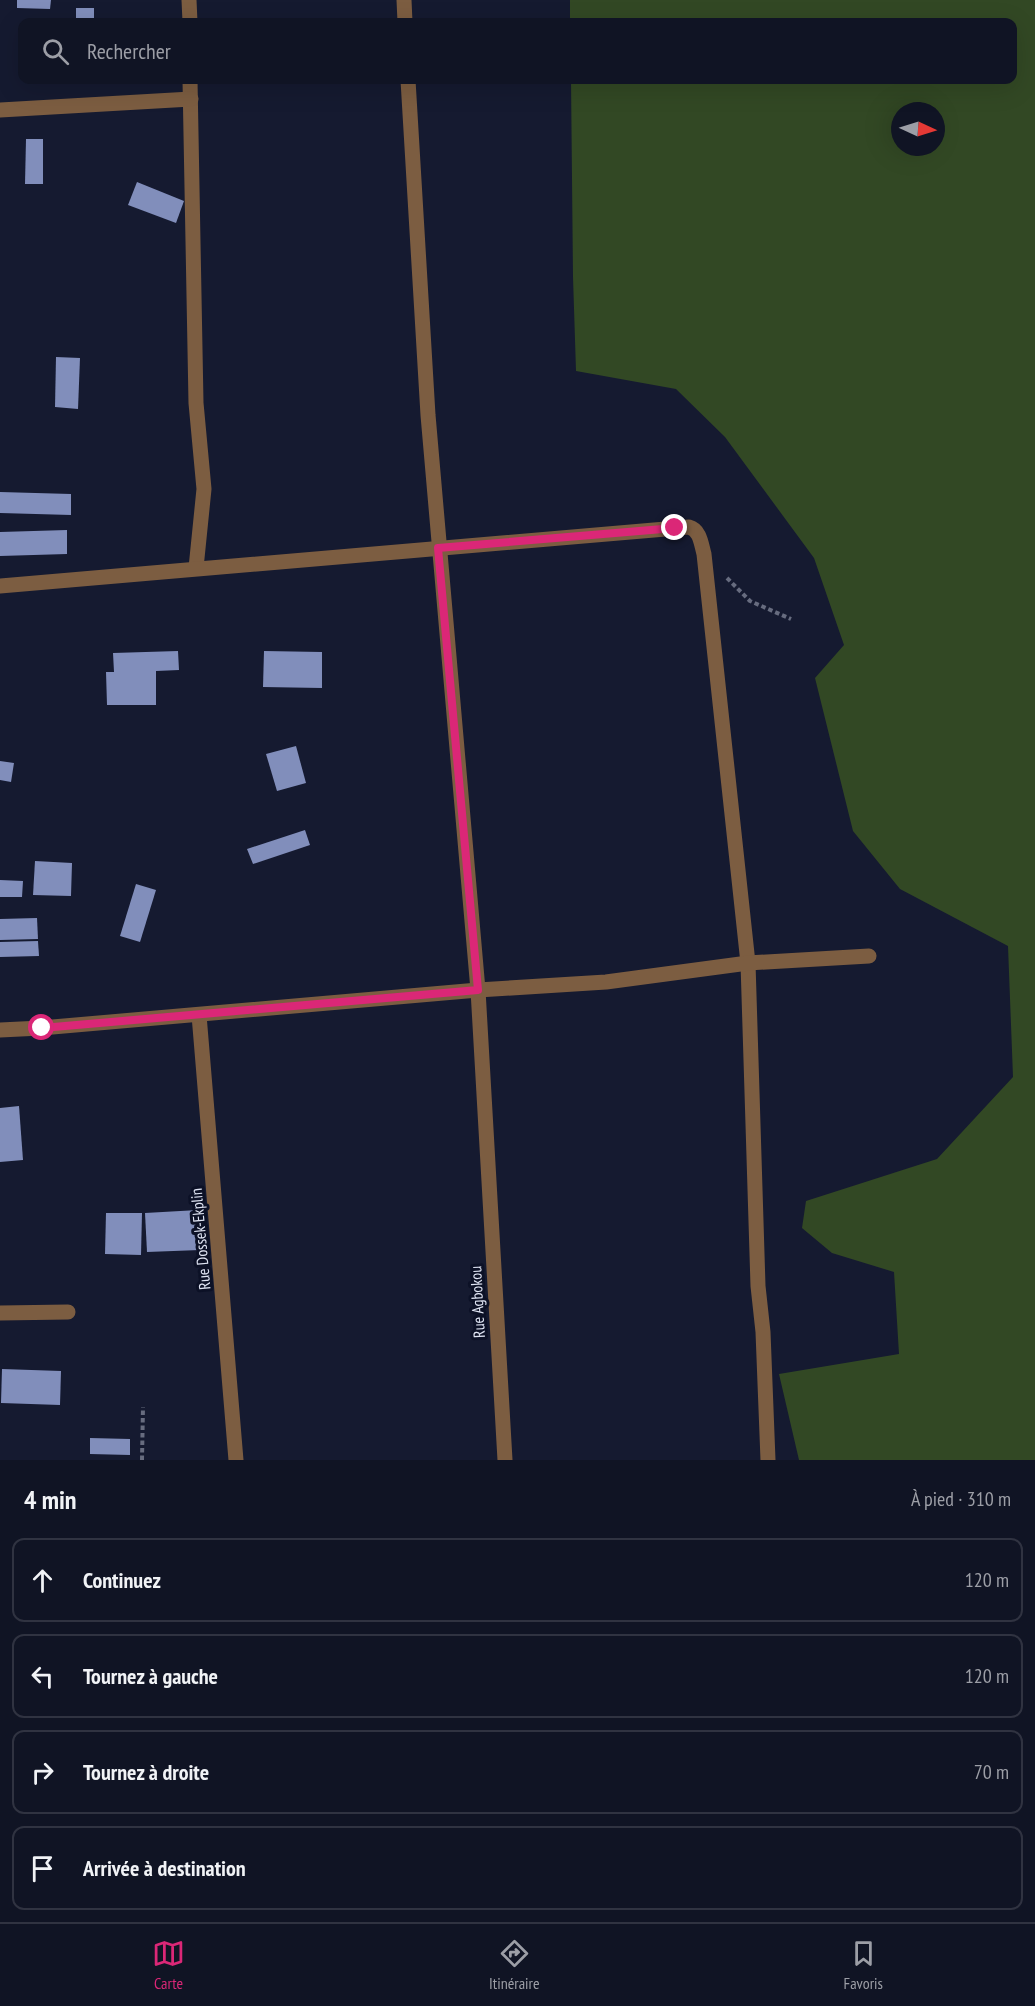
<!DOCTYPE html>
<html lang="fr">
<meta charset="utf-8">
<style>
:root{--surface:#101424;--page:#191d2c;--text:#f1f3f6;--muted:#9c9ea6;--line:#303341;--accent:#db2777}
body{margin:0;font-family:"PT Sans Narrow",sans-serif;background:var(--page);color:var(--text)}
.compass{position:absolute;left:891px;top:102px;width:54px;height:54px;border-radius:50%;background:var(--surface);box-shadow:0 6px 24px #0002;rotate:94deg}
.stop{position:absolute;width:18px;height:18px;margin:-14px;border:4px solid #db2777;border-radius:50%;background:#fff}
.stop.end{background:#db2777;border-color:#fff;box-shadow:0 2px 6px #0008}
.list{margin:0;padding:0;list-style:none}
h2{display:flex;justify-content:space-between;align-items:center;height:78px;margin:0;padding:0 24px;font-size:26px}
h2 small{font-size:20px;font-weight:400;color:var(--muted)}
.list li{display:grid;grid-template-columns:39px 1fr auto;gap:18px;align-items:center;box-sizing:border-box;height:84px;margin:0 12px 12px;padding:0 12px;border:2px solid var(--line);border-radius:12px}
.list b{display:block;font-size:22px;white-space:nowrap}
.list em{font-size:20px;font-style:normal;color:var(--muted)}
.icon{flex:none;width:33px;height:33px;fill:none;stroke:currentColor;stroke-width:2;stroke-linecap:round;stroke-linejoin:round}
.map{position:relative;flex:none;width:1035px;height:1460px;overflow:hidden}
.search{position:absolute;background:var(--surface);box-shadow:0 6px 24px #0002;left:18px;right:18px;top:18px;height:66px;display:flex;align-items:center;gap:15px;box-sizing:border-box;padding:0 21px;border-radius:12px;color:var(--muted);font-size:22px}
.sheet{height:462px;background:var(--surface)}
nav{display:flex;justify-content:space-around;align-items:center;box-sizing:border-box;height:84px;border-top:2px solid var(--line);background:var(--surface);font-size:16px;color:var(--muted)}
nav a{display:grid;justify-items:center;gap:3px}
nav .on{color:var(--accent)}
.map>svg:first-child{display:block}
</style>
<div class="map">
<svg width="1035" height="1460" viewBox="0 0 1035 1460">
<rect width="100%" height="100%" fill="#151a30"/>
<path fill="#324824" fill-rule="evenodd" d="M 570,0 L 1035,0 L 1035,1460 L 799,1460 L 779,1374 L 899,1354 L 894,1272 L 832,1253 L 802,1228 L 806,1201 L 937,1159 L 1013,1077 L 1008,946 L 900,889 L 853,831 L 815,678 L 844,645 L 814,558 L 725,437 L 676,389 L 576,371 L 573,277 L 571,80 L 1012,80 L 1012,22 L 570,22 ZM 900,111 L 936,111 L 936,147 L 900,147 Z"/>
<g fill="#818ebb">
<path d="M 17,0 L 51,0 L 50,9 L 17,8 Z"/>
<rect x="76" y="8" width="18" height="14"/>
<path d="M 26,139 L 43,139 L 43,184 L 25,184 Z"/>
<path d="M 137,182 L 184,201 L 176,223 L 128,205 Z"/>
<path d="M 56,357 L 80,358 L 78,409 L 55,407 Z"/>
<path d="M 0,492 L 71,494 L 71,515 L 0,513 Z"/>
<path d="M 67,530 L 67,554 L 0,556 L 0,532 Z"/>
<path d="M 178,651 L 179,670 L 156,671 L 156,705 L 107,705 L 106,672 L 114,672 L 113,653 Z"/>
<path d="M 264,651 L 322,652 L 322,688 L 263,687 Z"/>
<path d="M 296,746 L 306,783 L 277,791 L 266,754 Z"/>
<path d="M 0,761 L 14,763 L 11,782 L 0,780 Z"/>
<path d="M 305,830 L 310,845 L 253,864 L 247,849 Z"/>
<path d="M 35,861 L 72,863 L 71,896 L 33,895 Z"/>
<path d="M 0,880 L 23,881 L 22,897 L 0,897 Z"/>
<path d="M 136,884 L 156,890 L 140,942 L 120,936 Z"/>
<path d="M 37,918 L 38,939 L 0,940 L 0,919 Z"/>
<path d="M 38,941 L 39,956 L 0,957 L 0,942 Z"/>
<path d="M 19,1106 L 23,1160 L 0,1162 L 0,1108 Z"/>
<path d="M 198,1210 L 200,1250 L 147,1252 L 145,1213 Z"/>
<path d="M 106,1213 L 142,1213 L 141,1255 L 105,1254 Z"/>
<path d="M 2,1369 L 61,1371 L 60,1405 L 1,1403 Z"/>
<path d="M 90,1438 L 130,1439 L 130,1455 L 90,1454 Z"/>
</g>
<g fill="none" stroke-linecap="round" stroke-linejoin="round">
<g stroke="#676c7f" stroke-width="4" stroke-dasharray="4.5 3" stroke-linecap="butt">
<path d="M 727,578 L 750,601 L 791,619"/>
<path d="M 142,1460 L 143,1407"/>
</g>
<g stroke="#7c5d41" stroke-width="15">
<path d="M 189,0 L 190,22"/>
<path d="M 404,0 L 405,22"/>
<path d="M 190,80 L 196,403 L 204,489 L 196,568"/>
<path d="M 408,80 L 428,415 L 478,990 L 505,1460"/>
<path d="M 0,110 L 191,99"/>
<path d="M 0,586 L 689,527 C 700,530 701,543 704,554 L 748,963 L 758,1286 L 763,1332 L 768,1460"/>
<path d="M 199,1015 L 236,1460"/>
<path d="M 0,1030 L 41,1028 L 478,990 L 606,982 L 748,963 L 869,956"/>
<path d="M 0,1313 L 68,1312"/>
</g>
</g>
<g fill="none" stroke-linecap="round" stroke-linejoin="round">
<path stroke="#db2777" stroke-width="8" d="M 42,1028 L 478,990 L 438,548 L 675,528"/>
</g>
<g text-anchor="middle" stroke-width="6" stroke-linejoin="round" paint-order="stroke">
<g font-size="16" fill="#dfe4f3" stroke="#0c1126">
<text transform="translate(200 1239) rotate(-95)" y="6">Rue Dossek-Ekplin</text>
<text transform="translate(477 1302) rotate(-93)" y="6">Rue Agbokou</text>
</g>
</g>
</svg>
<svg class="compass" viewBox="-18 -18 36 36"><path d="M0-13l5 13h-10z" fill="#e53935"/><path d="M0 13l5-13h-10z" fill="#9c9ea6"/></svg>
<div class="stop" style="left:42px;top:1028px"></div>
<div class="stop end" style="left:675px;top:528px"></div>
<div class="search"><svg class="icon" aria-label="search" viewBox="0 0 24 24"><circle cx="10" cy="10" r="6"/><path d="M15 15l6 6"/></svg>Rechercher</div>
</div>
<section class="sheet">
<h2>4 min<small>À pied · 310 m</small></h2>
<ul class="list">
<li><svg class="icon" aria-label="ahead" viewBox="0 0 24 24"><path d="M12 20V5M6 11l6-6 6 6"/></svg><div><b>Continuez</b></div><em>120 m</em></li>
<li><svg class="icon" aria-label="left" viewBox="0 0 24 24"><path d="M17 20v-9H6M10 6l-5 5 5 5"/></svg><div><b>Tournez à gauche</b></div><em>120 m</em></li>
<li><svg class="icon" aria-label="right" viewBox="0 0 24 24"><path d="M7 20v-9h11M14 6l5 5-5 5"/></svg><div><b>Tournez à droite</b></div><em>70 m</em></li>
<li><svg class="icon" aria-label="arrive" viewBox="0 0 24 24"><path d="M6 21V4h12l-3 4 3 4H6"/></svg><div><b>Arrivée à destination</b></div></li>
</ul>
</section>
<nav>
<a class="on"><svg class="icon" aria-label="map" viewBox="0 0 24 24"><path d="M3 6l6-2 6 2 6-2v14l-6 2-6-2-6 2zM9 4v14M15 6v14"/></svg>Carte</a>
<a><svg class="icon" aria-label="directions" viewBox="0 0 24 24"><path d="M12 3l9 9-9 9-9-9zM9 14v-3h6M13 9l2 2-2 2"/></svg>Itinéraire</a>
<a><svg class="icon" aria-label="saved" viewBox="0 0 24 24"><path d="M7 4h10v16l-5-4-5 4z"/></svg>Favoris</a>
</nav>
